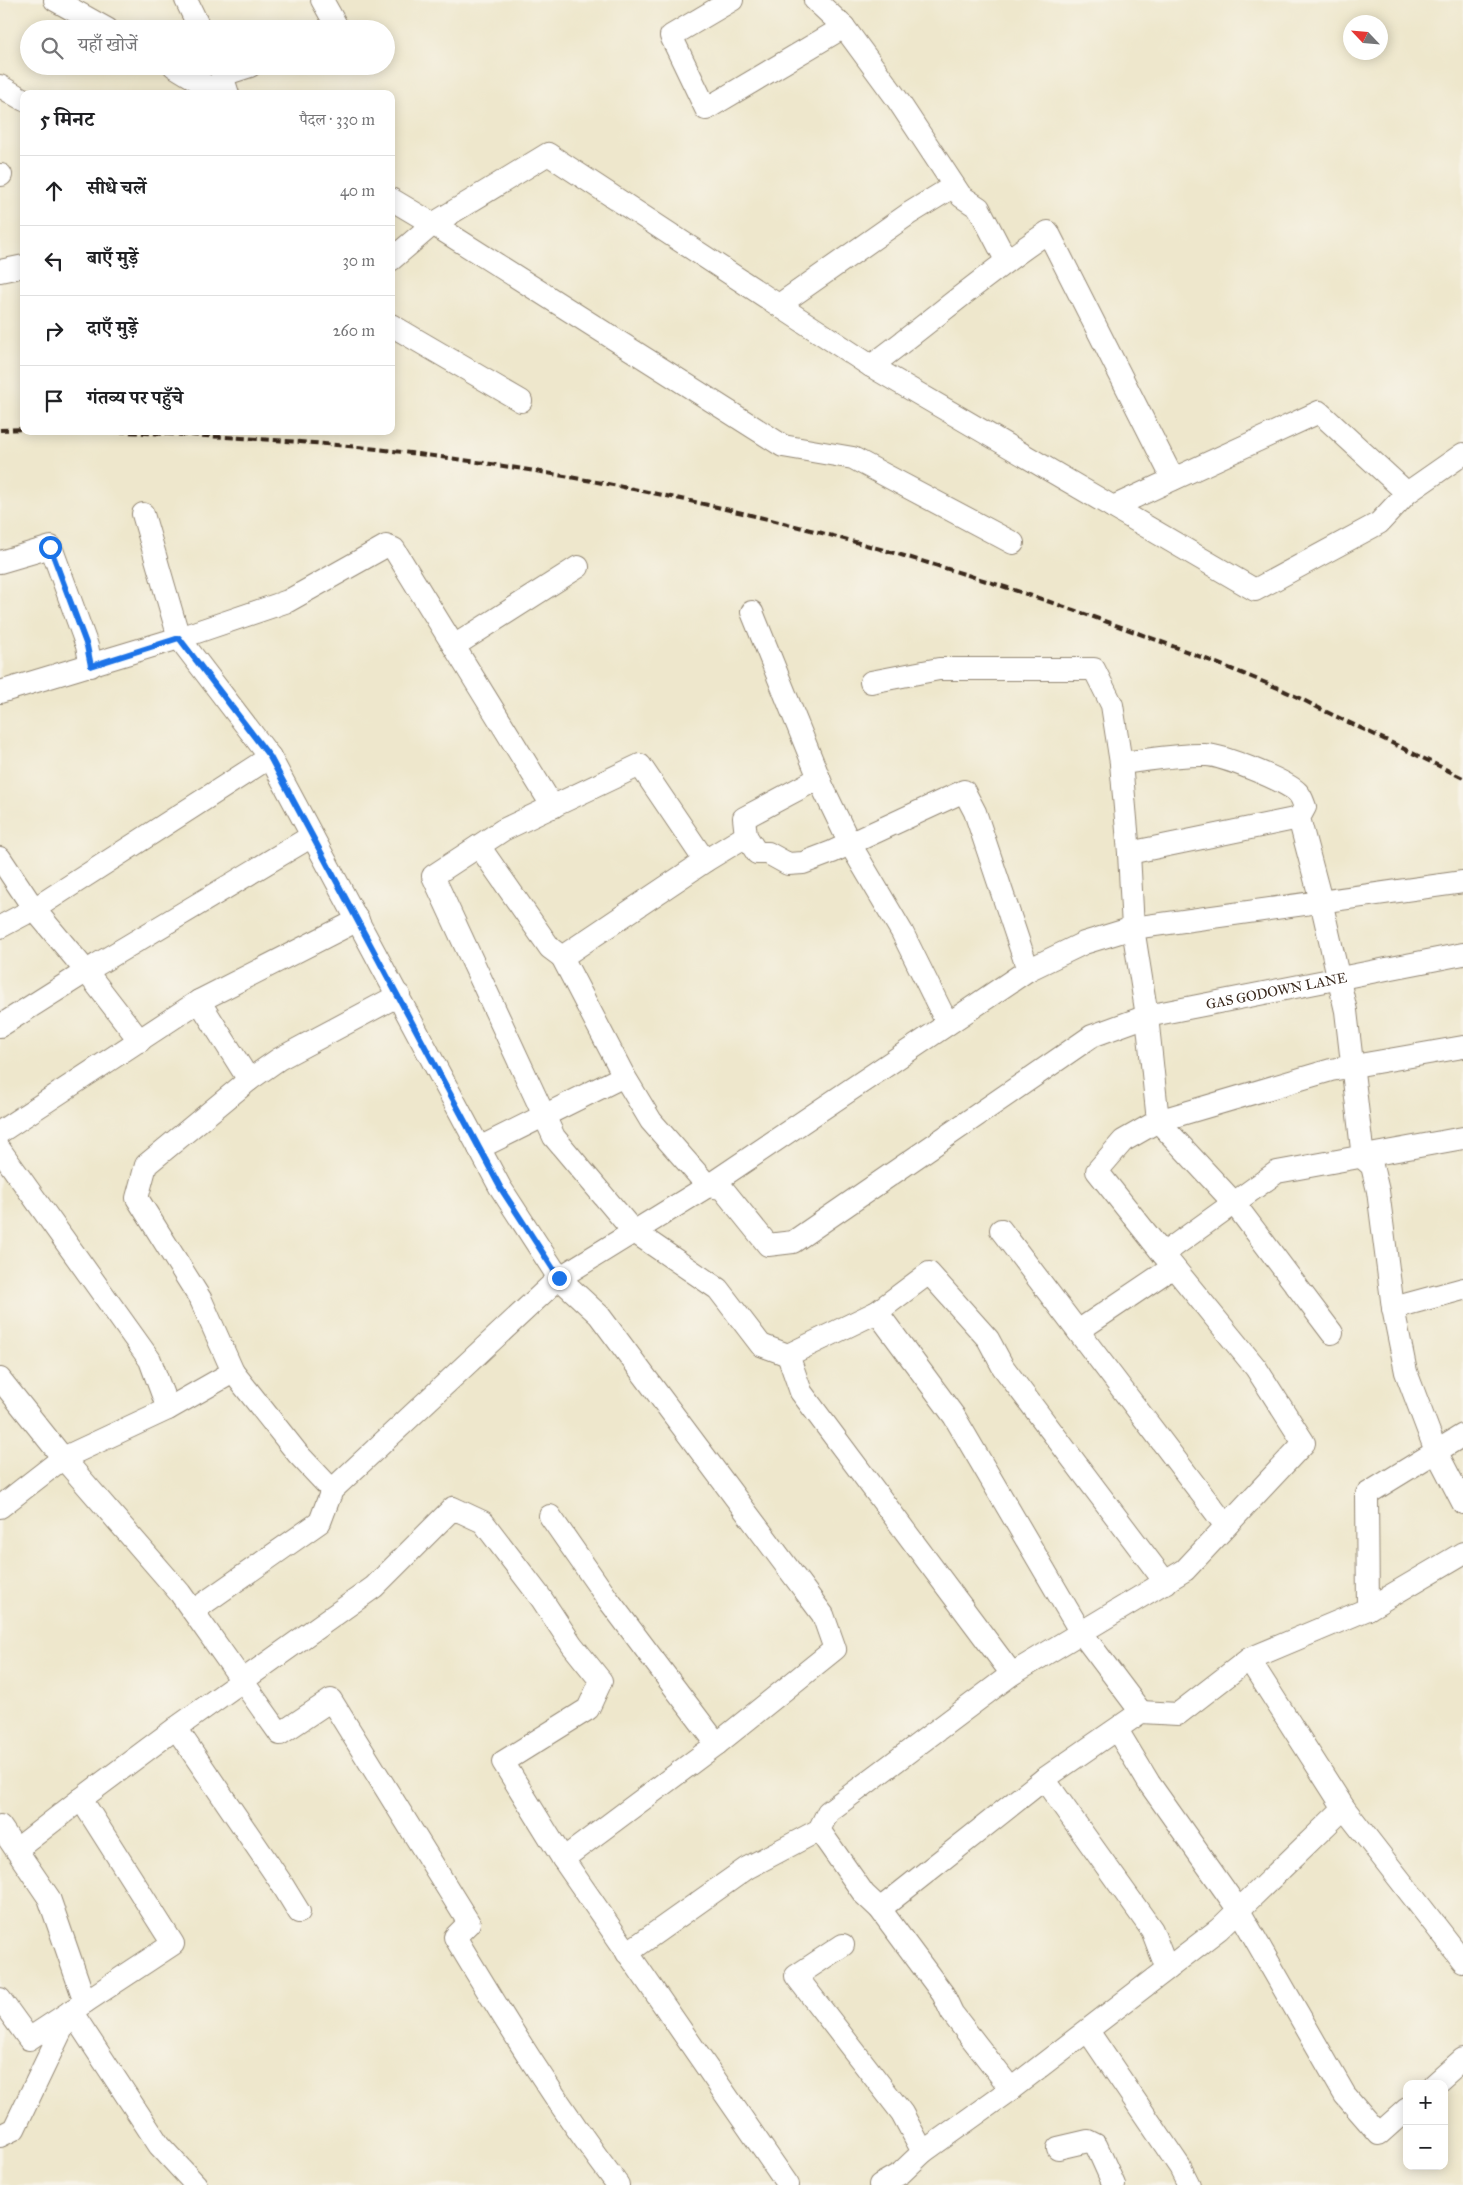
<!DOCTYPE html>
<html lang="hi">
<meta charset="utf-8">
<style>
:root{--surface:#fff;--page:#f2f2f2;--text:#202124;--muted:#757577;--line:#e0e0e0}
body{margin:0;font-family:"IM FELL Great Primer","Noto Serif Devanagari",serif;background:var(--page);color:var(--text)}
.controls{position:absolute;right:15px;bottom:15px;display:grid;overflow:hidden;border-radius:10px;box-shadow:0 2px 12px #0003}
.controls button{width:45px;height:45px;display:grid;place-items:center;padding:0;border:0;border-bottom:1px solid var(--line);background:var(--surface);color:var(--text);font:25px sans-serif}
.compass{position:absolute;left:1343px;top:15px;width:45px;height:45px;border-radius:50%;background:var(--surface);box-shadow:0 2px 12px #0003;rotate:296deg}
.stop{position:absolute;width:15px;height:15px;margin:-11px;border:4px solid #1a73e8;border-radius:50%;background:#fff}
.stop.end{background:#1a73e8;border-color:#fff;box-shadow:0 1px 5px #0008}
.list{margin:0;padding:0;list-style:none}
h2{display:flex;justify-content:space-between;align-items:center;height:65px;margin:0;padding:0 20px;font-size:21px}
h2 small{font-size:16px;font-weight:400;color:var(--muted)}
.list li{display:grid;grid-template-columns:32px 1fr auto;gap:15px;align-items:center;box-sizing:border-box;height:70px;padding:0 20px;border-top:1px solid var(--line)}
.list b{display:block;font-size:19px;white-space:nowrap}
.list em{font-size:16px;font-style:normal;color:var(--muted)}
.icon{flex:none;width:28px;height:28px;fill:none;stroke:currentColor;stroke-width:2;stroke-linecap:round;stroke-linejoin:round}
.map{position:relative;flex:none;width:1463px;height:2185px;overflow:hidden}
.search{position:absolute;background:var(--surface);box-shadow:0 2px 12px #0003;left:20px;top:20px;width:375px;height:55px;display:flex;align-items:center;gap:12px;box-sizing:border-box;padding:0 18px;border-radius:28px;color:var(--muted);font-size:19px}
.panel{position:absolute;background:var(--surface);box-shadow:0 2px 12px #0003;left:20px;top:90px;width:375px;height:345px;border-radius:10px}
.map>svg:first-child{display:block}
</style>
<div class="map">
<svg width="1463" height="2185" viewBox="0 0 1463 2185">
<rect width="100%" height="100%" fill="#f7f3e8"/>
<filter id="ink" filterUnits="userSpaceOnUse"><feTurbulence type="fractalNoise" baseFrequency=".02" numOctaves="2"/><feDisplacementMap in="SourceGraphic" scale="10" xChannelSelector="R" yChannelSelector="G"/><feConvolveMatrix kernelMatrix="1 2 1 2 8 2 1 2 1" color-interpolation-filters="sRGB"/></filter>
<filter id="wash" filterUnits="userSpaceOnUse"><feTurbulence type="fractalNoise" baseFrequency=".0096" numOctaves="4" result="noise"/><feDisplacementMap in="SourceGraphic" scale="20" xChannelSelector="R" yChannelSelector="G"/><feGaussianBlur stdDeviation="1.12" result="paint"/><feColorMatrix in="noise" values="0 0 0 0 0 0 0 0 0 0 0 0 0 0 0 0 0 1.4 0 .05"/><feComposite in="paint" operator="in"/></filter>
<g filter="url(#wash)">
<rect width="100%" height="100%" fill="#eee7cc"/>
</g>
<g filter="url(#ink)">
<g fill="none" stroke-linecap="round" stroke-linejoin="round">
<defs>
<g id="minor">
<path d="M 55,0 L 107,29"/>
<path d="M 186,0 L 200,29"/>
<path d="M 322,0 L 336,25 L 331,29"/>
<path d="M 732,0 L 671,36 L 706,109 L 844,27"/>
<path d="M 815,0 L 844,27 L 897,99 L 961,196 L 979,208 L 1006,260"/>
<path d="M 174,66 L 220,94"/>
<path d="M 0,86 L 24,100"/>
<path d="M 228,94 L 222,75 L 250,66"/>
<path d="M 0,175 L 1,175"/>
<path d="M 391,199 L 433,224 L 548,154 L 871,366 L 1113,507 L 1319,412 L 1407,493 L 1463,454"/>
<path d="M 391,260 L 433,224 L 783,446 L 853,458 L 1013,543"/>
<path d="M 0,271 L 24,266"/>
<path d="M 779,305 L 910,213 L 954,186"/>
<path d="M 391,325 L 521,401"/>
<path d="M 871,366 C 931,322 986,273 1048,232 L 1173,479"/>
<path d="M 1113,507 L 1255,590 L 1379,523 L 1407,493"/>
<path d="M 143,514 L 179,638 L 288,601 L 386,546 L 394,549 L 553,807"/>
<path d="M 0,562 L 51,547 L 87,646 L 91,666"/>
<path d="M 752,612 L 823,788 L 850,844 L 902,932 L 947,1023"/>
<path d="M 454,646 L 578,567"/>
<path d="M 871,682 L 939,669 L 1094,669 L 1112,705 L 1121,763 L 1129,853 L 1133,928 L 1147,1016 L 1158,1121 L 1331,1070 L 1463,1047"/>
<path d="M 0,692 L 179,638 L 270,757 L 500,1187 L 559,1278 L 599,1315 L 823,1615 L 835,1649 L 717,1744 L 563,1859"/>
<path d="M 1121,763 C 1149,760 1178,754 1206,755 C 1221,755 1288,781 1298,793 C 1302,797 1303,802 1305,807 L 1299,818 L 1321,901 L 1346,1011 L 1363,1158 L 1372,1166 L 1378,1191 L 1393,1308 L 1406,1372 L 1436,1451 L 1463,1503"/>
<path d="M 819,778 L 744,818 L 746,836 L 757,853 L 768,853 L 788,864 L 803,863 L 832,852 L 964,791 L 975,812 L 1028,970"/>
<path d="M 479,846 L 550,948 L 562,957 L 705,861 L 746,836"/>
<path d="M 1129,853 L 1299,818"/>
<path d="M 0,858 L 34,909 L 86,971 L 140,1041"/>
<path d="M 705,861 L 640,765 L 503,830 L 433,876 L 554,1137 L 633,1231 L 718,1289 L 761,1345 L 788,1355 L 877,1312 L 929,1273 L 988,1339 L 1003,1367 L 1166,1583"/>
<path d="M 0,927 L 34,909 L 270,757"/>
<path id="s1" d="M 562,957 L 624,1076 L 651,1121 L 708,1186 L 722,1188 L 768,1245 L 793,1242 L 1092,1036 L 1147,1016 L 1463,954"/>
<path d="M 199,1001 L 249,1080"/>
<path d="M 0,1026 L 98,964 L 312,836"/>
<path d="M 0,1132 L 199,1001 L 358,920"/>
<path d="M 479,1148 L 624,1076"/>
<path d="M 0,1150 L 150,1360 L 168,1409"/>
<path d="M 1001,1230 L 1226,1526"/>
<path d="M 1163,1254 L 1097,1171 L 1123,1141 L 1158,1121 L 1234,1203 L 1332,1333"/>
<path d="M 1393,1308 L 1463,1289"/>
<path d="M 877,1312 L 954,1416 L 1080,1631 L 1141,1712"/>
<path d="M 1078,1331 L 1173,1267"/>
<path d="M 788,1355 L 801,1392 L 1012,1674"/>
<path d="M 0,1379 L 63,1458 L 180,1593 L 280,1734 L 331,1700 L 469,1923 L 455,1937 C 506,2022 558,2106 618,2185"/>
<path d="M 332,1490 L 298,1454 L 233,1372 L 201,1300 L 137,1198 L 146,1165 L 249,1080 L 279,1059 L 399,995"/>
<path d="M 0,1507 L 63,1458 L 168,1409 L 233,1372"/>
<path d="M 550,1516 L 607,1598 L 717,1744"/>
<path d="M 1368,1609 L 1463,1553"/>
<path d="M 193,1611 L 320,1522 L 332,1490 L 559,1278 L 708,1186 L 1028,970 L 1084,943 L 1133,928 L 1463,882"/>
<path d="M 176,1728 L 280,1881 L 299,1912"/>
<path d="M 1117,1730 L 1149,1783 L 1238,1909 L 1345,2095 L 1379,2134 L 1407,2109"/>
<path d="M 1044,1779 L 1152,1930 L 1167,1969"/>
<path d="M 1344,1808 L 1463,1961"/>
<path d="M 0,1826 L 49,1898 L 85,2002"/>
<path d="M 819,1830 L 864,1894 L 880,1909 L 943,1994 L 952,2013 L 1011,2089"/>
<path d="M 26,1842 L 81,1799"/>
<path d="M 880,1909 L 1044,1779 L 1141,1712 L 1178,1714 L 1249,1659"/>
<path d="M 843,1945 L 796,1976 L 902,2113 L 923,2152"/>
<path d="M 627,1953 L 747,1868 L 819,1830 L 828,1812 L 1012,1674 L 1185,1570 L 1304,1443 L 1256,1368 L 1163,1254 L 1277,1172 L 1463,1138"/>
<path d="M 0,1999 L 29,2039 L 173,1944 L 81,1799 L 176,1728 L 374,1587 L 453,1508 L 483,1522 L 541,1598 L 572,1645 L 601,1681 L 588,1709 L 503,1762 L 563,1859 L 788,2185"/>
<path d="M 71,2011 L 159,2145 L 196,2185"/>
<path d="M 1088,2031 L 1180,2167 L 1189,2185"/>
<path d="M 1435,2084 L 1463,2059"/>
<path d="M 0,2136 L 14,2129 L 70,2012"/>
<path d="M 1058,2148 L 1088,2141 L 1096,2145 L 1114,2185"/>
<path d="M 880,2185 L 901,2173 L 923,2152 L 1011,2089 L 1219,1929 L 1344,1808 L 1249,1659 L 1368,1609 L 1367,1494 L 1463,1435"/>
</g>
</defs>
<use href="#minor" stroke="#948875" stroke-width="24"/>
<use href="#minor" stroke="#fff" stroke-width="22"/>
<g stroke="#3b2a1e" stroke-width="4" stroke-dasharray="8 4" stroke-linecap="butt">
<path d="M 0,430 L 24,429"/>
<path d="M 106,431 C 207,436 309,440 410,453 C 706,489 996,572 1271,685 C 1293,694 1314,706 1335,716 C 1378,736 1421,757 1463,778"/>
</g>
</g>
</g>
<g fill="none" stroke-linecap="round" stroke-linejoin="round" filter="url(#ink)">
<path stroke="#1a73e8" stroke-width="6" d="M 50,547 L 87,646 L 91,666 L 179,638 L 270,757 L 500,1187 L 559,1278"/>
</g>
<g text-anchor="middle" stroke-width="4" stroke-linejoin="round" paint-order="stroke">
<g font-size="14" fill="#3b2a1e" stroke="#f7f3e8">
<text dy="5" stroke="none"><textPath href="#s1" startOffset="939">GAS GODOWN LANE</textPath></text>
</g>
</g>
</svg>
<div class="controls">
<button>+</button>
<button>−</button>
</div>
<svg class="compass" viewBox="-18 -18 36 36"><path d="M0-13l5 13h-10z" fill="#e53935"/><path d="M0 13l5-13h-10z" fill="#757577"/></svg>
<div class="stop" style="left:50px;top:547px"></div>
<div class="stop end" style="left:559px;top:1278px"></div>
<div class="search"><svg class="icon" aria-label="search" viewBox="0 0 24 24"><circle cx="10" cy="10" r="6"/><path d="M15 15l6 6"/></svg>यहाँ खोजें</div>
<section class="panel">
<h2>5 मिनट<small>पैदल · 330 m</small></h2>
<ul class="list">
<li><svg class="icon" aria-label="ahead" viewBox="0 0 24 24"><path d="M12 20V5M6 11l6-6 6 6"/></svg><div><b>सीधे चलें</b></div><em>40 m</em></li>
<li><svg class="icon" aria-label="left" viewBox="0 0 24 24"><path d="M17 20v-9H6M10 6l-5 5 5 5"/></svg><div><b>बाएँ मुड़ें</b></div><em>30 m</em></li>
<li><svg class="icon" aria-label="right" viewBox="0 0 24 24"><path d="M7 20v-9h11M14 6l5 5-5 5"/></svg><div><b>दाएँ मुड़ें</b></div><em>260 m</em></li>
<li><svg class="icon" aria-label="arrive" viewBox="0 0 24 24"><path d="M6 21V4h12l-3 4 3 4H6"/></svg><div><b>गंतव्य पर पहुँचे</b></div></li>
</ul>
</section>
</div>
